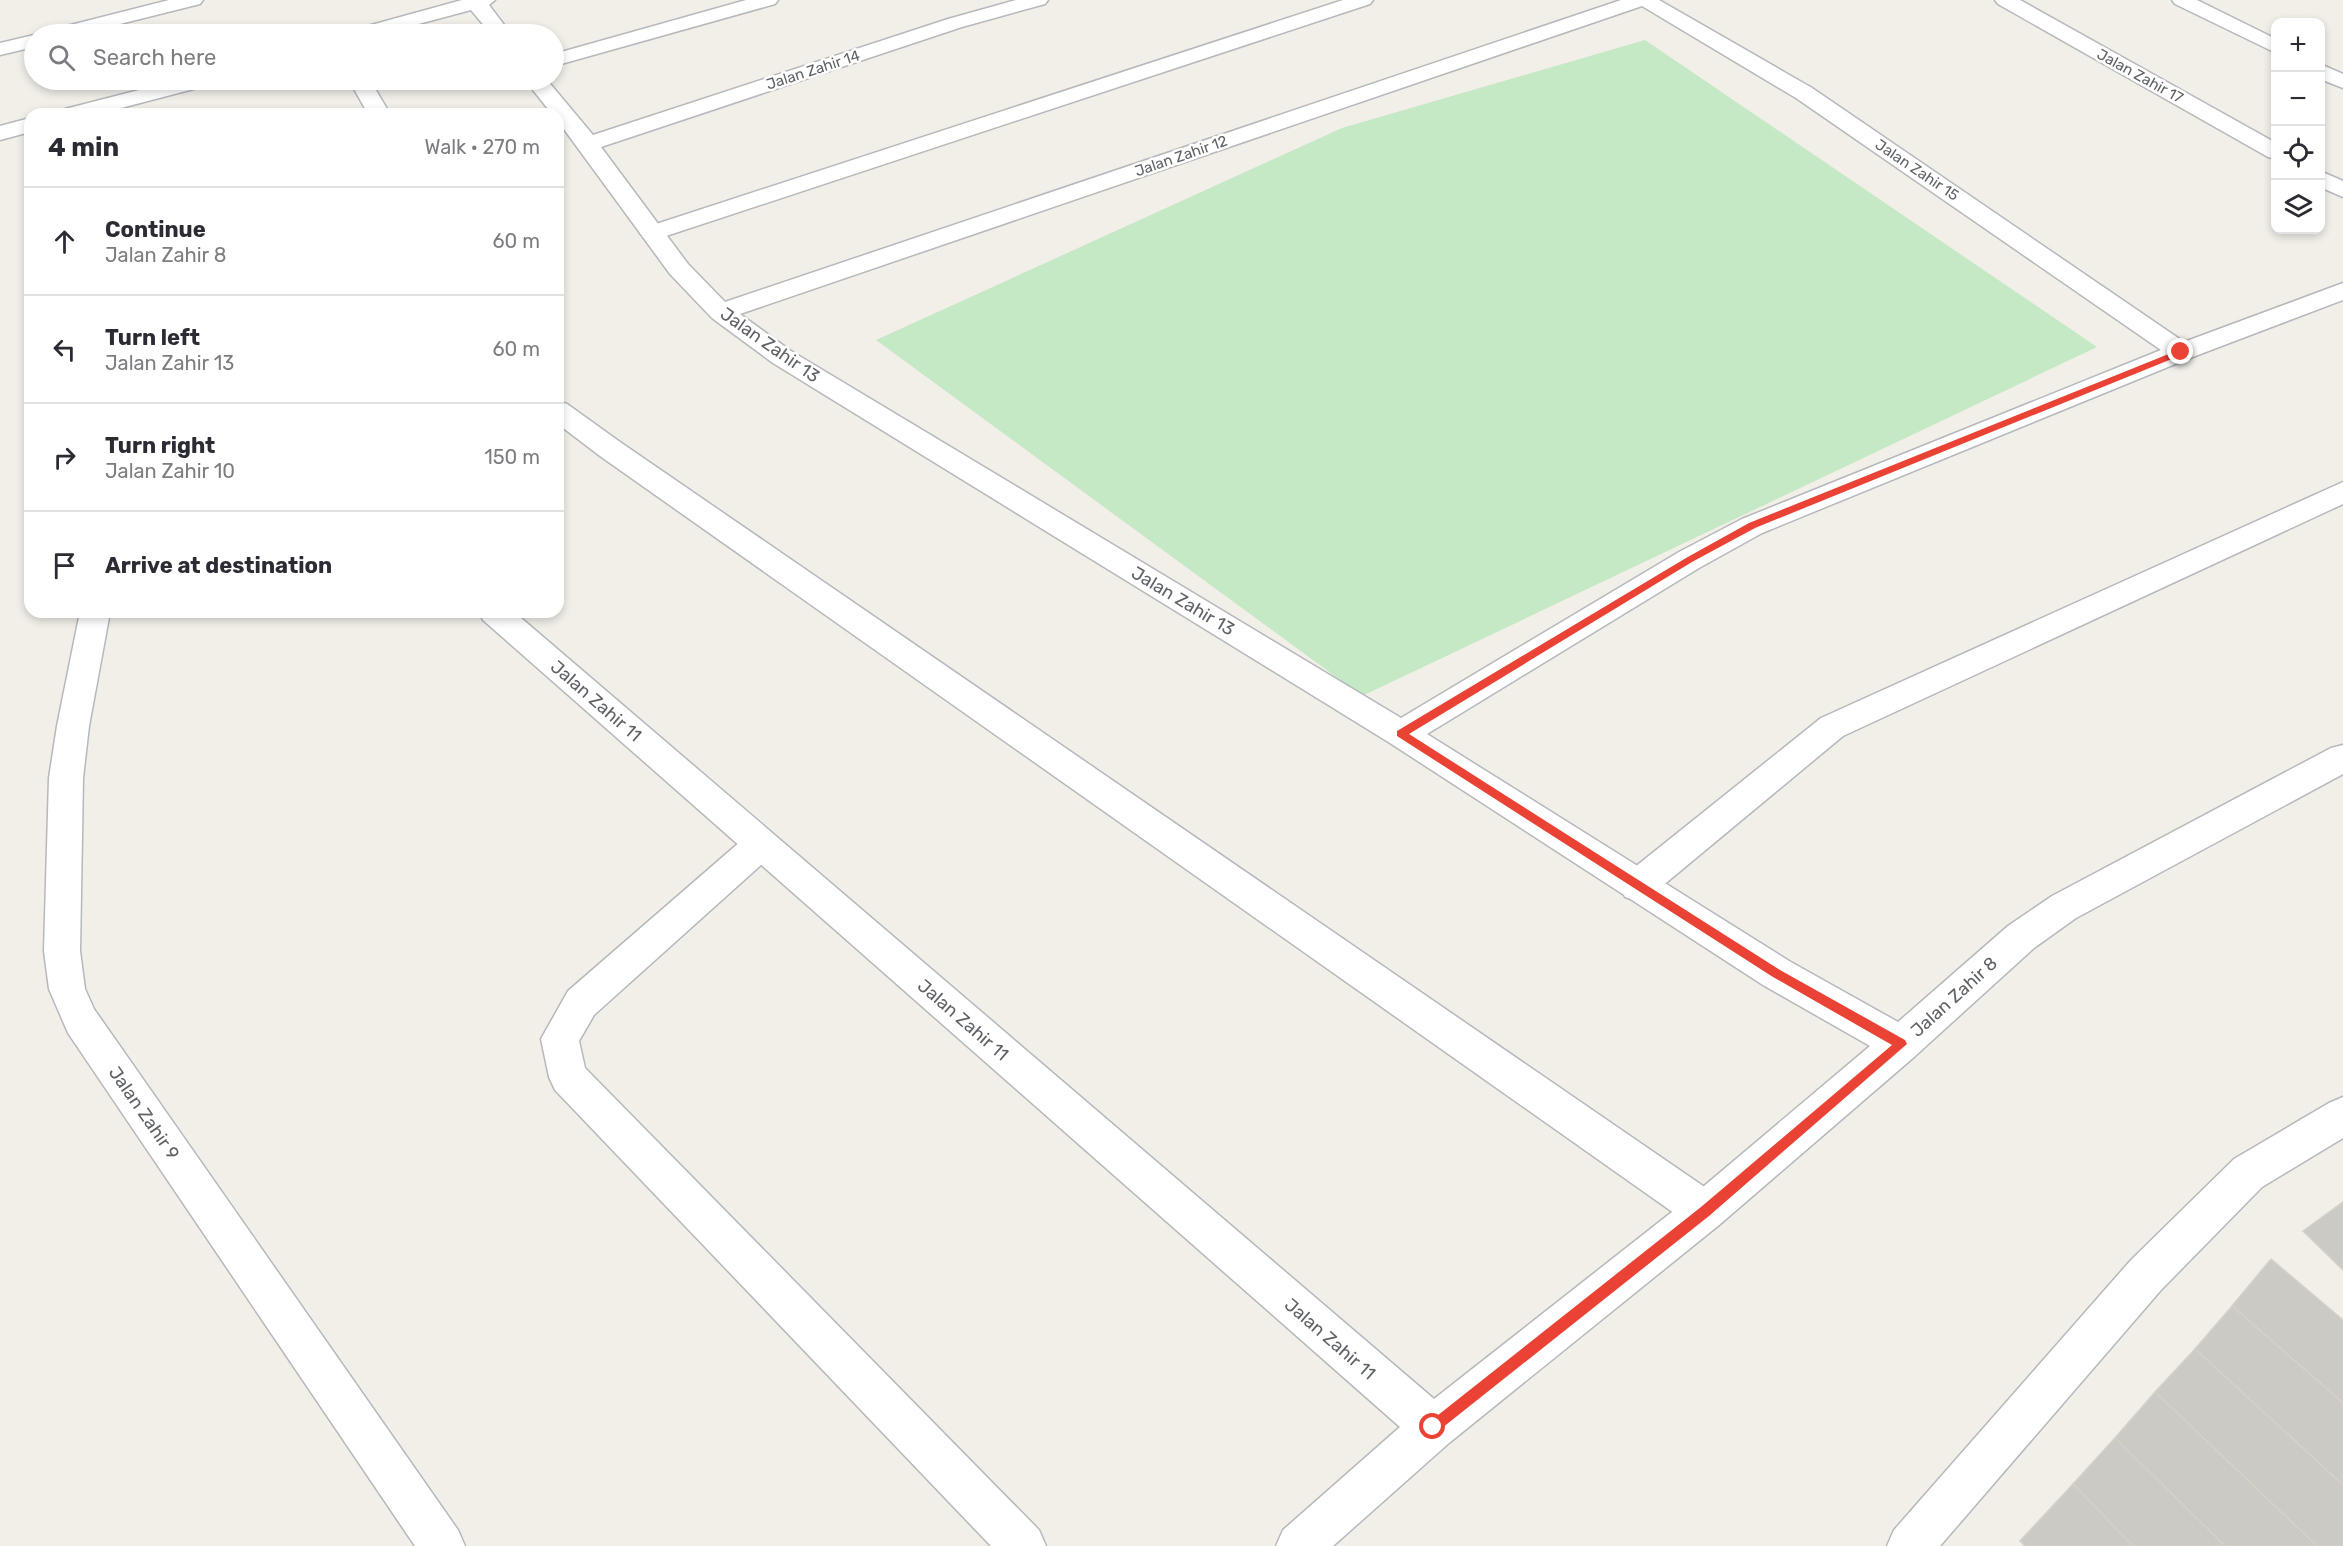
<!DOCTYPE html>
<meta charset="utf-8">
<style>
:root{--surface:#fff;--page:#f2f2f3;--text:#2b2b33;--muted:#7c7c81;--line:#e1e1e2}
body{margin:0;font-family:Rubik,sans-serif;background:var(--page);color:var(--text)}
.controls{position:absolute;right:18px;top:18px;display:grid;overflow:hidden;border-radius:12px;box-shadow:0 3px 9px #0003}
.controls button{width:54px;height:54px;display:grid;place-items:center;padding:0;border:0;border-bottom:2px solid var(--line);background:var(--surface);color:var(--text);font:30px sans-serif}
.stop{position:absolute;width:18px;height:18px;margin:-14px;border:4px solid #ea4335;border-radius:50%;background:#fff}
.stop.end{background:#ea4335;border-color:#fff;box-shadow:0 2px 6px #0008}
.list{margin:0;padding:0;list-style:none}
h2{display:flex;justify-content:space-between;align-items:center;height:78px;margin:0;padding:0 24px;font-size:26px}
h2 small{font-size:20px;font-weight:400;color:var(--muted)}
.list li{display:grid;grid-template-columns:39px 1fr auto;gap:18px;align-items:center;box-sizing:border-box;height:108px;padding:0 24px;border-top:2px solid var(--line)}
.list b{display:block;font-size:22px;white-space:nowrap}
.list p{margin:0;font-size:20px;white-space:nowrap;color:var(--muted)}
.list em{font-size:20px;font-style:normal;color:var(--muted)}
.icon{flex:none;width:33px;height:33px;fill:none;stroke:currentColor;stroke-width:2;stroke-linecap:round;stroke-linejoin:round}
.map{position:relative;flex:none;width:2343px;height:1546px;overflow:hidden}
.search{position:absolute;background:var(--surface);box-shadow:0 3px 9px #0003;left:24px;top:24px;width:540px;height:66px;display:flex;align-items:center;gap:15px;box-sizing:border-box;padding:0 21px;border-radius:33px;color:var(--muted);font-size:22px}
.panel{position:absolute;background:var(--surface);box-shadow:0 3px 9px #0003;left:24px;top:108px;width:540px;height:510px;border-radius:18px}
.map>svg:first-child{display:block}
</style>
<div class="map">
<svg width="2343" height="1546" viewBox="0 0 2343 1546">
<rect width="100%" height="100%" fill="#f1efe8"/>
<path fill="#c5e8c5" d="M 1645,40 L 2097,347 L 1362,696 L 876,340 L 1342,128 Z"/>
<g fill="#cccac5" stroke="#d6d1c6" stroke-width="1.5">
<path d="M 2343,1202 L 2343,1270 L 2303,1231 Z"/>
<path d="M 2271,1259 L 2343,1320 L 2343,1403 L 2232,1306 Z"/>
<path d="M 2232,1306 L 2343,1403 L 2343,1485 L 2195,1349 Z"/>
<path d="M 2195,1349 L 2343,1485 L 2343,1546 L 2317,1546 L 2155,1392 Z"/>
<path d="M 2155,1392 L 2317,1546 L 2225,1546 L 2115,1438 Z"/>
<path d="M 2115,1438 L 2225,1546 L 2133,1546 L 2073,1484 Z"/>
<path d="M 2073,1484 L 2133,1546 L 2025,1546 L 2020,1541 Z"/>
</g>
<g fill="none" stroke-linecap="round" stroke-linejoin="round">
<defs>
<g id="service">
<path d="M 169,0 L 203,0 L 200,4 L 80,34 L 48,34 L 51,30 Z"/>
<path d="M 746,0 L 778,0 L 775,4 L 554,66 L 554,54 Z"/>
<path d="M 1343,0 L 1373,0 L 1370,4 L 660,238 L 652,240 L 644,238 L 640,233 L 644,228 Z"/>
<path d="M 2172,0 L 2197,0 L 2276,39 L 2276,53 L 2175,4 Z"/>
<path d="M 34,35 L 34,47 L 0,55 L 0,43 Z"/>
<path d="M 2320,64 L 2343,74 L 2343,88 L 2320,79 Z"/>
<path d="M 349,80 L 370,80 L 390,114 L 368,114 Z"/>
<path d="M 558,401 L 567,404 L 620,442 L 1719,1197 L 1725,1211 L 1719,1225 L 1705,1231 L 1691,1225 L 600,456 L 558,424 Z"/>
<path d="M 2343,482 L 2343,504 L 1843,736 L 1649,897 L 1637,901 L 1625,897 L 1620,886 L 1625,875 L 1821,718 Z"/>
<path d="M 760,830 L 772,835 L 777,845 L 772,855 L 594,1015 L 579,1041 L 585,1068 L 1039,1530 L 1046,1546 L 991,1546 L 555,1090 L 549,1077 L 541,1039 L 568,991 L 748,835 Z"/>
<path d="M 2343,1097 L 2343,1138 L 2262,1187 L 2161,1290 L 1940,1546 L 1887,1546 L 1894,1530 L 2131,1260 L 2234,1159 L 2329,1103 Z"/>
</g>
<g id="minor">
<path d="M 462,0 L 495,0 L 489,5 L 511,34 L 491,34 L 471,10 L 381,34 L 350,34 L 353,30 Z"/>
<path d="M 1016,0 L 1048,0 L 1045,4 L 962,27 L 601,147 L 688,264 L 725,302 L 1621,0 L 1659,0 L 1812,88 L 2184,342 L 2343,283 L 2343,300 L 2190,358 L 1762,533 L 1699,568 L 1427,734 L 1789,961 L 1898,1022 L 2008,926 L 2052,896 L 2331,748 L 2343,745 L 2343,774 L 2076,918 L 2034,948 L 1914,1057 L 1719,1225 L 1449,1443 L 1333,1546 L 1276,1546 L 1283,1530 L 1400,1427 L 483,620 L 479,612 L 514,612 L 1434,1399 L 1691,1197 L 1870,1046 L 1763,985 L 1390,743 L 773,363 L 712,318 L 670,274 L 558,121 L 558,114 L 552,114 L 525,80 L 547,80 L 593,135 L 948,19 ZM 1642,6 L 1796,98 L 2161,350 L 1742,519 L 1679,552 L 1401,718 L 791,351 L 740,314 Z"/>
<path d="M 1995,0 L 2020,0 L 2276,143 L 2276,159 L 2268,157 L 1998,4 Z"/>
<path d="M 178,80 L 212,80 L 209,85 L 98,114 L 62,114 L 65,109 Z"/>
<path d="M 30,118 L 30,132 L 0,140 L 0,126 Z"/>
<path d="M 2320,171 L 2343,181 L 2343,197 L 2320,187 Z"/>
<path d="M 80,612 L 110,612 L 89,726 L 83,778 L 80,951 L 85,989 L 94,1009 L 458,1530 L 465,1546 L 415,1546 L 68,1033 L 49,989 L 44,951 L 49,778 L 57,726 Z"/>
</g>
</defs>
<use href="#service" stroke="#b5b8bc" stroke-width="3"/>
<use href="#minor" stroke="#b5b8bc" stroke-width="3"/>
<use href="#service" fill="#fff" fill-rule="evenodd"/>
<use href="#minor" fill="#fff" fill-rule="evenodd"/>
</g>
<path fill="#ea4335" d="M 2181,349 L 2185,352 L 2184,354 L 1755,528 L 1692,562 L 1409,734 L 1780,970 L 1905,1040 L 1907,1044 L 1709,1216 L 1437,1432 L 1433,1434 L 1428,1432 L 1426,1427 L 1428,1423 L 1701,1207 L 1892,1045 L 1773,977 L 1397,736 L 1397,731 L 1686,558 L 1749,523 Z"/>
<g text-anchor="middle" stroke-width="5" stroke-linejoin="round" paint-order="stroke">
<g font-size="15" fill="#5f6368" stroke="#fff">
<text transform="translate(813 70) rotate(-18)" y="5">Jalan Zahir 14</text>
<text transform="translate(2140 76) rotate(29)" y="5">Jalan Zahir 17</text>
<text transform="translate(1181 156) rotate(-19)" y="5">Jalan Zahir 12</text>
<text transform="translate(1917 170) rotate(34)" y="5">Jalan Zahir 15</text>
</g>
<g font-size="18" fill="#5f6368" stroke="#fff">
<text transform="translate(770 345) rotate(35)" y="6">Jalan Zahir 13</text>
<text transform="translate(1183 601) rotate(31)" y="6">Jalan Zahir 13</text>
<text transform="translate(596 701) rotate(41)" y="6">Jalan Zahir 11</text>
<text transform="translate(1954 997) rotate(-42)" y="6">Jalan Zahir 8</text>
<text transform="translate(963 1020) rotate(41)" y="6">Jalan Zahir 11</text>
<text transform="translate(144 1113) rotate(55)" y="6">Jalan Zahir 9</text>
<text transform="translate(1330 1339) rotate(41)" y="6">Jalan Zahir 11</text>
</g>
</g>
</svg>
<div class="controls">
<button>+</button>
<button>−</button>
<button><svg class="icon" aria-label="locate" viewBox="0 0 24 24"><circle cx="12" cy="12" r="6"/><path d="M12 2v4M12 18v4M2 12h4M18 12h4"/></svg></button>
<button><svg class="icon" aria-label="layers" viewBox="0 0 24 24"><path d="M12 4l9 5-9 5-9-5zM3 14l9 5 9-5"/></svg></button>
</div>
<div class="stop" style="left:1433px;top:1427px"></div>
<div class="stop end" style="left:2181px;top:352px"></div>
<div class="search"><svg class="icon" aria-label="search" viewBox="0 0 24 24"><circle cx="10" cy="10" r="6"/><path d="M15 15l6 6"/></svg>Search here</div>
<section class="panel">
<h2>4 min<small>Walk · 270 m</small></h2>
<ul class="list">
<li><svg class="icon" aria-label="ahead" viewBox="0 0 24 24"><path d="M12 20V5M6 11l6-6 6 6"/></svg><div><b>Continue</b><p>Jalan Zahir 8</p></div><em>60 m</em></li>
<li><svg class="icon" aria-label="left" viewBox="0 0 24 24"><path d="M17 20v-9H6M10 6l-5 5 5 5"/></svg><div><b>Turn left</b><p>Jalan Zahir 13</p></div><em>60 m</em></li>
<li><svg class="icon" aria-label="right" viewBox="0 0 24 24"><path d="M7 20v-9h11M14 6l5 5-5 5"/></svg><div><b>Turn right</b><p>Jalan Zahir 10</p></div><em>150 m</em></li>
<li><svg class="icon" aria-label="arrive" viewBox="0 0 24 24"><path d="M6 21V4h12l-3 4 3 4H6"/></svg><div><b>Arrive at destination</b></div></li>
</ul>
</section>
</div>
